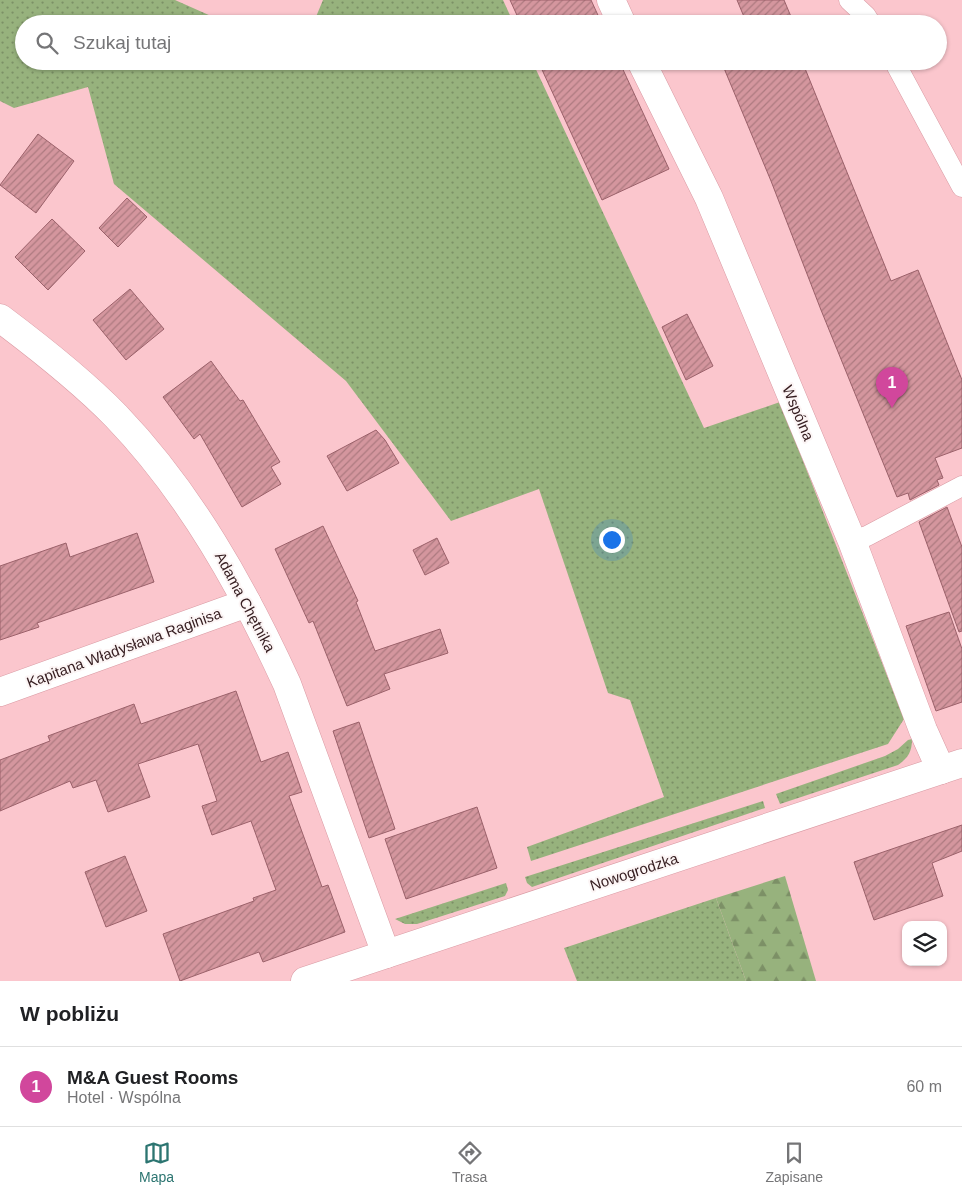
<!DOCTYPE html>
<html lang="pl">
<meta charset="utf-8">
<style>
:root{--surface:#fff;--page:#f2f2f2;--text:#202124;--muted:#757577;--line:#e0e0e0;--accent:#2c7571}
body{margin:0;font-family:Helvetica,sans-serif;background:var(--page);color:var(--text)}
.controls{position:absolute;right:15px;bottom:15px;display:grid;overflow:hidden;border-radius:10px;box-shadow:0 1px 4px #0004}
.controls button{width:45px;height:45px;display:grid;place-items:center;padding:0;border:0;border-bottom:1px solid var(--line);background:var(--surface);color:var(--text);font:25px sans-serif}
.you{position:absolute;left:611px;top:539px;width:18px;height:18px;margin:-12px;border:4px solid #fff;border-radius:50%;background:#1a73e8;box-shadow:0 0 0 8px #1a73e833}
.badge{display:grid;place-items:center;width:32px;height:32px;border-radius:50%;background:var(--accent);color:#fff;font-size:16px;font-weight:700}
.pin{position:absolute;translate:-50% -41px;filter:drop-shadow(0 1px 2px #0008)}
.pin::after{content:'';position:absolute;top:26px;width:18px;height:15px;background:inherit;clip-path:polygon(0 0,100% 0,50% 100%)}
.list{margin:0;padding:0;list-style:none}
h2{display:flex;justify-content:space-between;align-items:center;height:65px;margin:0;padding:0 20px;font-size:21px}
h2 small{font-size:16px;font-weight:400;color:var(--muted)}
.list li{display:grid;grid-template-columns:32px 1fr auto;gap:15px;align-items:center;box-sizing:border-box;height:80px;padding:0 20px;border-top:1px solid var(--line)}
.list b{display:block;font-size:19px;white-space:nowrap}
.list p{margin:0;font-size:16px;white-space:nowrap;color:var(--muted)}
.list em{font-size:16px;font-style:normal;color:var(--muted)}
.icon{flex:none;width:28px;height:28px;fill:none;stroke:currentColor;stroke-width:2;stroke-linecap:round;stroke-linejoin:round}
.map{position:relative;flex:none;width:962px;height:981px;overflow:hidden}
.search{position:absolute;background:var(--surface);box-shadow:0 1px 4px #0004;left:15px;right:15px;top:15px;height:55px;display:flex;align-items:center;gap:12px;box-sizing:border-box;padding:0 18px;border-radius:28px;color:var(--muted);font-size:19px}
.sheet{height:145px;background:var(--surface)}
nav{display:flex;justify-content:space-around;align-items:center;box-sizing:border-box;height:70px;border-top:1px solid var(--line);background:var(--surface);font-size:14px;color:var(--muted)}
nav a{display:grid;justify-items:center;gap:2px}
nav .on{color:var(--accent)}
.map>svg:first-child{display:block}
</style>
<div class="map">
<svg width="962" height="981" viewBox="0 0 962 981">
<defs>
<pattern id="green-dots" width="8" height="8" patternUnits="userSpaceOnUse" patternTransform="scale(1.25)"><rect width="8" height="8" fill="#97b27d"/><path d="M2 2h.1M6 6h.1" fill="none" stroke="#7c9066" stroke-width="1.8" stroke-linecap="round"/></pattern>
<pattern id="forest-firs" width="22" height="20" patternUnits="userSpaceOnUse" patternTransform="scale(1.25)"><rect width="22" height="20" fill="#97b27d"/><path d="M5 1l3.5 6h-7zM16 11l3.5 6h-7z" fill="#7c9066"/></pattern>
<pattern id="building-hatch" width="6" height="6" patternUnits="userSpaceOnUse" patternTransform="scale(1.25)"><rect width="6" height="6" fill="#d4969e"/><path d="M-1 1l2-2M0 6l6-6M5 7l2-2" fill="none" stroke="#ad7a80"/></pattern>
</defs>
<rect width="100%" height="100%" fill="#fbc6cd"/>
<g fill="url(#green-dots)">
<path d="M 0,0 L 175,0 L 229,24 L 24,24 L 24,61 L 532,61 L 704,428 L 780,402 L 904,719 L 888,744 L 531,861 L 527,847 L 664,797 L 630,700 L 608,693 L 539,489 L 451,521 L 346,381 L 114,184 L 88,87 L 14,108 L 0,101 Z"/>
<path d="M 323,0 L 503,0 L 514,24 L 313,24 Z"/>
<path d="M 912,739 C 912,752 908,758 898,765 L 780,804 L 776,794 L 885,756 L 898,749 L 908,740 Z"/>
<path d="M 763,801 L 765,808 L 532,887 L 527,883 L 525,877 Z"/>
<path d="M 506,883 L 508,890 L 505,896 L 417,924 L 405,924 L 395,919 Z"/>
<path d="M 716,898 L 746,981 L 577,981 L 564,948 Z"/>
</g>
<path fill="url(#forest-firs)" d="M 785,876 L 816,981 L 746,981 L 716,898 Z"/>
<g fill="url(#building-hatch)" stroke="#9b616a">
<path d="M 510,0 L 591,0 L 602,24 L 521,24 Z"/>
<path d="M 737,0 L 784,0 L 792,19 L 781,24 L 747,24 Z"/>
<path d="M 538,61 L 619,61 L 669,169 L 602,200 Z"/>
<path d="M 721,61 L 802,61 L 891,281 L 918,270 L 962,380 L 962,448 L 935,458 L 943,478 L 937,480 L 939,485 L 910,500 L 908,493 L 897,497 L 821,310 L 771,181 Z"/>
<path d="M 38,134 L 74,161 L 36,213 L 0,185 Z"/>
<path d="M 127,198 L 147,217 L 118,247 L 99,228 Z"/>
<path d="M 52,219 L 85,251 L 48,290 L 15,257 Z"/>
<path d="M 130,289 L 164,329 L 126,360 L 93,320 Z"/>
<path d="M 687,314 L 713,366 L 686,380 L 662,327 Z"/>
<path d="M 211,361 L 240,401 L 243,400 L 280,462 L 271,467 L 281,484 L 242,507 L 200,434 L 194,439 L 163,397 Z"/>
<path d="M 376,430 L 385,440 L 399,463 L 347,491 L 327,456 Z"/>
<path d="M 947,507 L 962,547 L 962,631 L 959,632 L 919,522 Z"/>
<path d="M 323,526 L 358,601 L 356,602 L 375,651 L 440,629 L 448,653 L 384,674 L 390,689 L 347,706 L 313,621 L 309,623 L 275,549 Z"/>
<path d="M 137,533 L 154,582 L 37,623 L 39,627 L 0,640 L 0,566 L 66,543 L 70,557 Z"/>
<path d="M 437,538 L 449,563 L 425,575 L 413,550 Z"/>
<path d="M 949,612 L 962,649 L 962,702 L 936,711 L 906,626 Z"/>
<path d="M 236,691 L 261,762 L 288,752 L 302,792 L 289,796 L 322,887 L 328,885 L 345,932 L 263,962 L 259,952 L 180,981 L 163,934 L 254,901 L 253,898 L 276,890 L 251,821 L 212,835 L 202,806 L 217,801 L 198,744 L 138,764 L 150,797 L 108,812 L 96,780 L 73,788 L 70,781 L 0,811 L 0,760 L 50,741 L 48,736 L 134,704 L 141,724 Z"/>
<path d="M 359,722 L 395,829 L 369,838 L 333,731 Z"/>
<path d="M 477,807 L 497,868 L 406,899 L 385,839 Z"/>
<path d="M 962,825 L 962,851 L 932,863 L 943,896 L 874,920 L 854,862 Z"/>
<path d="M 125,856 L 147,911 L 106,927 L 85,872 Z"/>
</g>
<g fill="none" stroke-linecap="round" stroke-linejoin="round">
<defs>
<g id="lane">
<path d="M 849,0 L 866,16 L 871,24"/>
<path d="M 894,61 L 962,187"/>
<path d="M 852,541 L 867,536 L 962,486"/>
</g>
<g id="street">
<path d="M 611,0 L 622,24"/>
<path d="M 641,61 L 709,198 L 852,541 L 923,730 L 941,770"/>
<path d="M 0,318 C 40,348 81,380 116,416 C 190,493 243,588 287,684 L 386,954"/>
<path d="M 0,692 L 247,603"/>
</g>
<path id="secondary" d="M 305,981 L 962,763"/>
</defs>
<use href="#lane" stroke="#d99aa3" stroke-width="21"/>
<use href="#street" stroke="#d99aa3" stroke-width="29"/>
<use href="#secondary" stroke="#d99aa3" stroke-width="29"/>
<use href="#lane" stroke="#fff" stroke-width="20"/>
<use href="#street" stroke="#fff" stroke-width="28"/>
<use href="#secondary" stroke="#fff" stroke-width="28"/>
</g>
<g text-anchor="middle" stroke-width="4" stroke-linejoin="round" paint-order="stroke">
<g font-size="15" fill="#341c1f" stroke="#fcf5f5">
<text transform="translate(798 413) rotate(67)" y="5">Wspólna</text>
<text transform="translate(245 602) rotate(62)" y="5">Adama Chętnika</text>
<text transform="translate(124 648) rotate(-20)" y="5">Kapitana Władysława Raginisa</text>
<text transform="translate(634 872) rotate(-18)" y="5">Nowogrodzka</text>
</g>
</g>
</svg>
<div class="controls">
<button><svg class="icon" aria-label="layers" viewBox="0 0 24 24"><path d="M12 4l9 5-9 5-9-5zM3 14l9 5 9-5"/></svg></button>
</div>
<div class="you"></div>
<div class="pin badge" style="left:892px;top:408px;background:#d1479c">1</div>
<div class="search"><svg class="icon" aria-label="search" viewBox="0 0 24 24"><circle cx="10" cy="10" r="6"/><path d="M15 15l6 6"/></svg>Szukaj tutaj</div>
</div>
<section class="sheet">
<h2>W pobliżu<small></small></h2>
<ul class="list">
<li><span class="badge" style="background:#d1479c">1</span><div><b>M&amp;A Guest Rooms</b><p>Hotel · Wspólna</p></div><em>60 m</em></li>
</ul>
</section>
<nav>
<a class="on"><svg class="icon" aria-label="map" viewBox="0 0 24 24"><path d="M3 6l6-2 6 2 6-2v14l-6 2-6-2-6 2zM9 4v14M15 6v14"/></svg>Mapa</a>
<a><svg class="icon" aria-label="directions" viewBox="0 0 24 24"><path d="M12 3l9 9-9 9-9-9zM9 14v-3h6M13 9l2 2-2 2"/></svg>Trasa</a>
<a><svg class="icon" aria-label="saved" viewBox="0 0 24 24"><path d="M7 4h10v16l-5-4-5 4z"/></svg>Zapisane</a>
</nav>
